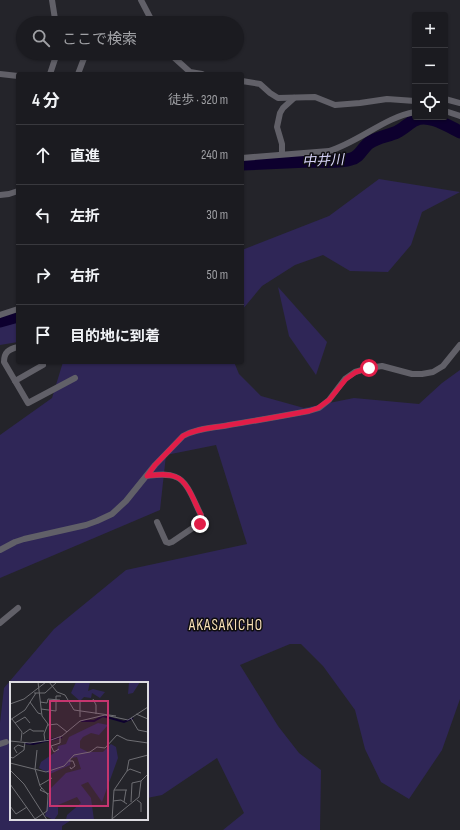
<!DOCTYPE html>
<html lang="ja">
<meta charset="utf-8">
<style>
:root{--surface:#1b1b20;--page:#28282d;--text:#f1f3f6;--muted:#a0a1a5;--line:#39393e}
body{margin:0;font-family:"Sofia Sans Condensed","Noto Sans JP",sans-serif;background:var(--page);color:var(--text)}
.controls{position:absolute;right:12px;top:12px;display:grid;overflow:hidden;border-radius:4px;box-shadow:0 1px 3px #0004}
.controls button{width:36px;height:36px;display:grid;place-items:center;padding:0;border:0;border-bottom:1px solid var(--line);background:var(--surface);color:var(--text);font:20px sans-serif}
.stop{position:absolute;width:12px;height:12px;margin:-9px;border:3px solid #e11d48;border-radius:50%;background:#fff}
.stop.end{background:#e11d48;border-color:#fff;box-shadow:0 1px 4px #0008}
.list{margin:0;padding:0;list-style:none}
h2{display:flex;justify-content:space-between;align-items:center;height:52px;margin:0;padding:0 16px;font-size:17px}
h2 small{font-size:13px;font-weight:400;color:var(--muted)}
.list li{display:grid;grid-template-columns:26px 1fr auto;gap:12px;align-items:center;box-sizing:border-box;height:60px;padding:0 16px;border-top:1px solid var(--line)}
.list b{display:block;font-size:15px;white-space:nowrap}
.list em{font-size:13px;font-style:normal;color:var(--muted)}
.icon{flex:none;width:22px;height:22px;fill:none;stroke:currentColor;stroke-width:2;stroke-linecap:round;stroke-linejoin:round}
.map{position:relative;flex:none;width:460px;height:830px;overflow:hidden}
.search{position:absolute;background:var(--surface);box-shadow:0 1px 3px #0004;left:16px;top:16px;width:228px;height:44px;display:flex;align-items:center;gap:10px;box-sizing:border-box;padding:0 14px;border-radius:22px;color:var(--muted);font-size:15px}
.panel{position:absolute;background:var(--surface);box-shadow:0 1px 3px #0004;left:16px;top:72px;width:228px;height:292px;border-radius:4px}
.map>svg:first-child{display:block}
</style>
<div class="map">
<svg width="460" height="830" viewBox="0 0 460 830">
<rect width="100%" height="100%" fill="#24242a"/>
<g fill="#2f2657">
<path d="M 379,179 L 460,192 L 422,212 L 411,245 L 388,272 L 350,271 L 323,255 L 295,265 L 262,286 L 242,310 L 242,250 L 329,216 Z"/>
<path d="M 278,287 L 327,342 L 316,375 L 289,336 Z"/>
<path d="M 18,321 L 18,342 L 0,345 L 0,325 L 8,325 Z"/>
<path d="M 63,362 L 234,362 L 239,374 L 261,396 L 304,408 L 354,398 L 419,404 L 442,383 L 460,370 L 460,699 L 442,750 L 409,799 L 381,782 L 365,749 L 355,710 L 323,666 L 301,644 L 290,644 L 240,665 L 278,726 L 299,753 L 321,770 L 320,830 L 223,830 L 244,813 L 217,758 L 162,795 L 147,798 L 147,683 L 11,683 L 11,819 L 73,819 L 62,826 L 62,830 L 0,830 L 0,723 L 4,688 L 54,629 L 126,570 L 247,544 L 216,445 L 166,455 L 160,510 L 0,578 L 0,435 L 52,398 Z"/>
</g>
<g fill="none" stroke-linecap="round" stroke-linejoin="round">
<g stroke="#0d002e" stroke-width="13">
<path d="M 242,164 C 264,163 287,162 309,161 C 323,161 338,163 351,159 C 360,157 362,148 369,143 C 377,137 388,136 397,132 C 403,129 409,123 415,120 C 428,113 448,126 460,132"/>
<path d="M 0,321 L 18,316"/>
</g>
<g stroke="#616068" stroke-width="6">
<path d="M 52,0 L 55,19 L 58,23"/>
<path d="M 141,0 L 153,23"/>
<path d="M 169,53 L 190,72 L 202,74"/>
<path d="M 0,74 L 18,76"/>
<path d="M 50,74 L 57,53"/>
<path d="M 78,74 L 86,53"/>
<path d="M 242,81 L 260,84 L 270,93 L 278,98 L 315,97 L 335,105 L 360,103 L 387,99 L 415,101"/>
<path d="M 445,99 L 460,103"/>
<path d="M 445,111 L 460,116"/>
<path d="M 282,154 L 282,144 L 277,127 L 280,113 L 283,108 L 294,98"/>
<path d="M 242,158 L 329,151 C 359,142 385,117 415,112"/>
<path d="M 0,195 L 9,194 L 18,191"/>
<path d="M 0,315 L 18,309"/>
<path d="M 18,347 C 9,349 4,352 4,362 L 28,403 L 75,378"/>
<path d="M 15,381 L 43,365"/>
<path d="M 147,476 C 156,475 167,473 176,477 C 188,481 195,504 201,515 L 201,520 L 200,523 L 172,542 L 169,543 L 166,542 L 157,522"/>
<path d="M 0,550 L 15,542 L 24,539 L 86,525 L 97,521 L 112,514 L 126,501 L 155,465 L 183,436 C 197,428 214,428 229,425 C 255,421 282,416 309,411 L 319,408 L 329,400 L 345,379 L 355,372 L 369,368 L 382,366 L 412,374 L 422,374 L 433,372 L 443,366 L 460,345"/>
<path d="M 0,623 L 18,608"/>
<path d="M 0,744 L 6,742"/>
</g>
</g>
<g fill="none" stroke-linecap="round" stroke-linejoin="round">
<path stroke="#e11d48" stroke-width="5" d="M 200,524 L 201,520 L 201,515 C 195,504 188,481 176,477 C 167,473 156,475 147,476 L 155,465 L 183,436 C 197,428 214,428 229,425 C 255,421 282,416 309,411 L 318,408 L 329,400 L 346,379 L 356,372 L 369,368"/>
</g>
<g text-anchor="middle" stroke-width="3" stroke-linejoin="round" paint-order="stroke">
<g font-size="14" font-style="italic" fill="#d6d3f8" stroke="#0e0d10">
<text transform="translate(323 160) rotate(-3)" y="5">中井川</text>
</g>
<g font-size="15" letter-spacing="1" fill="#f8dfb6" stroke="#0e0d10">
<text x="226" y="630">AKASAKICHO</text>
</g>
</g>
<g transform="translate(10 682)">
<rect width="138" height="138" fill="#24242a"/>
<path d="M 66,0 L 80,0 L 78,9 L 83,7 L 95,10 L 90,16 L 82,11 L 81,16 L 74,15 L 70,19 L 61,11 ZM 119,0 L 130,0 L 123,11 L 118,12 ZM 88,41 L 98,43 L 89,53 L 81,51 L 73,55 L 70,59 L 70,66 L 78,70 L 93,70 L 101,62 L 106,65 L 108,76 L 92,120 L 78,100 L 71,103 L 81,116 L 84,138 L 56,138 L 57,133 L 71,121 L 67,115 L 48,123 L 48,132 L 44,138 L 35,134 L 41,106 L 56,91 L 71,87 L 67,75 L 61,76 L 60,83 L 40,92 L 29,86 L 31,80 L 47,69 L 48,64 L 56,62 L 59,55 Z" fill="#2f2657"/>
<path fill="none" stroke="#0d002e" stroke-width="2" d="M 71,39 L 84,39 L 93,34 L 114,40 L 123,36M 14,61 L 23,62 L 52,55"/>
<path fill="none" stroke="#6e6e73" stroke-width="1" d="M 28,0 L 32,34 L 38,42 L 34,52 L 35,59M 39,0 L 47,10 L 55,13 L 64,28 L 106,34M 24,11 L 35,11 L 47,0M 83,17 L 86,23 L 86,32M 20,20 L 28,31 L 31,32M 30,20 L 37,21 L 38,17 L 50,18M 0,22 L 14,17 L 36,0M 31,27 L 46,29 L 46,14 L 51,14M 126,32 L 138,37M 70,35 L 70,19M 121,36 L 128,48 L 138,50M 2,37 L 12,50 L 11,59M 0,38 L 15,28 L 26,11M 5,41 L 15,35 L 20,41M 38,43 L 47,42 L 57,50M 13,52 L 20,47 L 23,49 L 34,49M 0,59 L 20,61 L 41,58 L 52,54 L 70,39 L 95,33 L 118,38 L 138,25M 49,67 L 44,70 L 41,64 L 50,61 L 50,55M 0,70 L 0,75 L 3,76 L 14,68 L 15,60M 7,71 L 4,66 L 8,63 L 14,65M 59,79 L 63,79 L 65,84 L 61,87 L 60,85M 0,81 L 36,90 L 54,84 L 64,73 L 80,70 L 87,65 L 95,66 L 107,53 L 117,58 L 138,61M 0,88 L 14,102 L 37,138M 117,89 L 120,87 L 131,91M 0,102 L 25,137M 30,103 L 42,96M 32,106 L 30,108 L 41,113M 104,108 L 117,89 L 119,78 L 138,73M 104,108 L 117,108M 127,118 L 131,121 L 131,130M 103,119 L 111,118 L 117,122M 114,120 L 116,108M 121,120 L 122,101 L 131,99M 0,124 L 6,132 L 17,125M 25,137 L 37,129 L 38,113 L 30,104 L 25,87 L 27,68M 102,137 L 129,115 L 131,99 L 138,92M 102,138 L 104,108"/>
<path fill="#c6356f" fill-opacity="0.15" stroke="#c6356f" stroke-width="2" d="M 40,19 L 98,19 L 98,124 L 40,124 Z"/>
<rect width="138" height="138" fill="none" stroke="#dddce1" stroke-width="2"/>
</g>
</svg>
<div class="controls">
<button>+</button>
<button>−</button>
<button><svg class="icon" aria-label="locate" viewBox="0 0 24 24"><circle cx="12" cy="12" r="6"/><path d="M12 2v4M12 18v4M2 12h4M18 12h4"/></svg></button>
</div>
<div class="stop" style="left:369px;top:368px"></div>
<div class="stop end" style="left:200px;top:524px"></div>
<div class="search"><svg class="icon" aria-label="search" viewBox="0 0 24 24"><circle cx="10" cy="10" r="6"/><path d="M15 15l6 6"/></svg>ここで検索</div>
<section class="panel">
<h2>4 分<small>徒歩 · 320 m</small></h2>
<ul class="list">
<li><svg class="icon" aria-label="ahead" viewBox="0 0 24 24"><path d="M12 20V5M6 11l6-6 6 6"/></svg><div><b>直進</b></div><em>240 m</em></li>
<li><svg class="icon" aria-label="left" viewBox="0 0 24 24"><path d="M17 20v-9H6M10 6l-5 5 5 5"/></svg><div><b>左折</b></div><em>30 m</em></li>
<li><svg class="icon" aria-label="right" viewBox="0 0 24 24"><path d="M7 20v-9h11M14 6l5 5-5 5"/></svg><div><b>右折</b></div><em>50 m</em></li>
<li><svg class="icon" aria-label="arrive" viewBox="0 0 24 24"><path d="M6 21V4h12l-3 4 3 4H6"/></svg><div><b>目的地に到着</b></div></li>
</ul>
</section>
</div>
